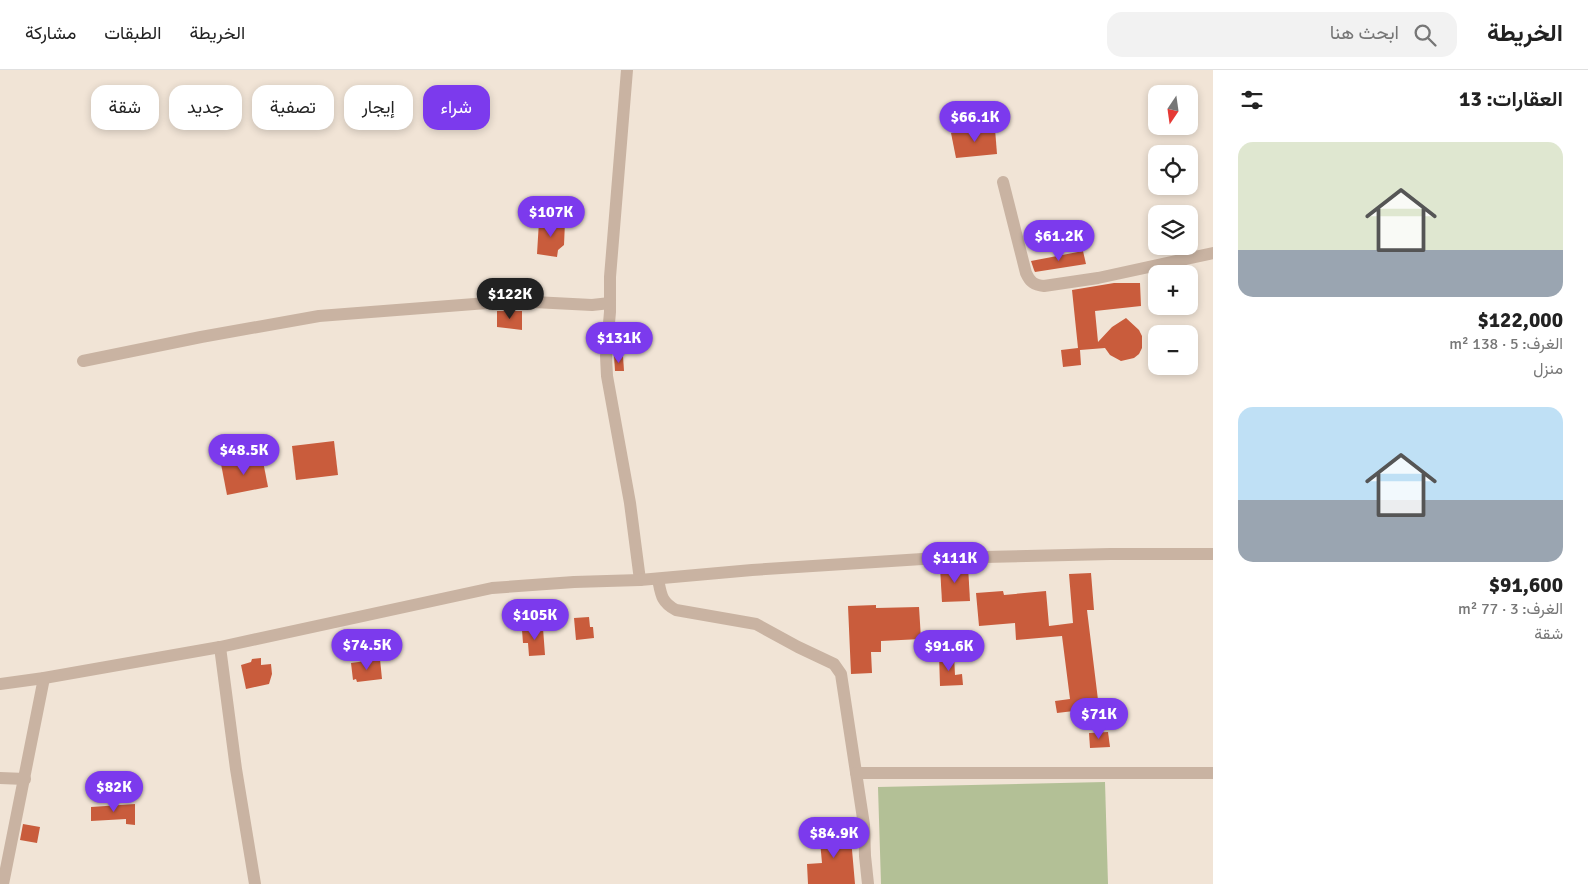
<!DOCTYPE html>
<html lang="ar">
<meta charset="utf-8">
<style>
:root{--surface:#fff;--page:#f2f2f2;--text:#222;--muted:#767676;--line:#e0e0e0;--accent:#7c3aed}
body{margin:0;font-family:Signika,Vazirmatn,sans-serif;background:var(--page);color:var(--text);direction:rtl;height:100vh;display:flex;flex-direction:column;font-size:19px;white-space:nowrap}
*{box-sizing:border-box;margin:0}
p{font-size:16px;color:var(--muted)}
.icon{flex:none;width:28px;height:28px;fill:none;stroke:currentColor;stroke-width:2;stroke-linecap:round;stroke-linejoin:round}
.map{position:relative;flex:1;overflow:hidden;direction:ltr}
.sheet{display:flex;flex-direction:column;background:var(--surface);width:375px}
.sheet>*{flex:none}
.top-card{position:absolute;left:15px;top:15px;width:475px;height:45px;direction:rtl;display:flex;gap:10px}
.needle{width:32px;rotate:193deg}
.controls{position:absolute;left:1148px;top:15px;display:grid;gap:10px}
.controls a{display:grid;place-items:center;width:50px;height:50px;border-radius:10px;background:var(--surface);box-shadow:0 2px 8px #0003;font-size:25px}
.price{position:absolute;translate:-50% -42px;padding:0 11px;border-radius:18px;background:var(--accent);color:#fff;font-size:16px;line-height:32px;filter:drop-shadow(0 1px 2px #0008)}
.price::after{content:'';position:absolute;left:50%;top:30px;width:15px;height:11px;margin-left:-8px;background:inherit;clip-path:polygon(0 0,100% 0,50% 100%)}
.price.on{background:#222;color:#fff}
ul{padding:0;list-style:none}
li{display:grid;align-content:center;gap:10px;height:265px;padding:0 25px}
li span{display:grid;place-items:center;height:155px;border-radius:15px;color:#555}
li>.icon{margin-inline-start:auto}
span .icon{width:90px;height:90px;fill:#fffc;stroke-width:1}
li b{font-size:21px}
h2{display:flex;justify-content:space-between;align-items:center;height:60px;padding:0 25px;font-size:21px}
.pill{padding:0 18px;border-radius:15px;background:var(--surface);box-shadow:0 2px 8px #0003;font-size:18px;line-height:45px}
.pill.on{background:var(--accent);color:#fff}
header{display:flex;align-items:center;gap:30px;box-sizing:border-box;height:70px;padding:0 25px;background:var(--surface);border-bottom:1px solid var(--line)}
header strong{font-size:24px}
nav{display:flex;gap:28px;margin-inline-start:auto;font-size:18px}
.search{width:350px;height:45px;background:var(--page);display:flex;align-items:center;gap:12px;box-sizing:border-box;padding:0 18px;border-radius:15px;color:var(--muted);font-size:19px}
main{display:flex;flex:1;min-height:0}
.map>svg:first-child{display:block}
.green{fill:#b3c096}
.building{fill:#c95c3c}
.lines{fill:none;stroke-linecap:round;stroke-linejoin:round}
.minor{stroke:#c9b3a2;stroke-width:12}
</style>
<header>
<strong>الخريطة</strong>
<div class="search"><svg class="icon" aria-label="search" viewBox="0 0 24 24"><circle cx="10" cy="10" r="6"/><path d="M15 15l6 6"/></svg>ابحث هنا</div>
<nav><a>الخريطة</a><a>الطبقات</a><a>مشاركة</a></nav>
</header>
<main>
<section class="sheet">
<h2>العقارات: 13<svg class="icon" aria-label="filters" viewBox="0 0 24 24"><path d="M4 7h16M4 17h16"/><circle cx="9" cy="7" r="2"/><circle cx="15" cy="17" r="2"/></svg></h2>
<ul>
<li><span style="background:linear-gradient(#dfe7d0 70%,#9aa5b1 0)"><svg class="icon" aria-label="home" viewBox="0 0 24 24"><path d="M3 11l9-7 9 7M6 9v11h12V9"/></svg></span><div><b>$122,000</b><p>الغرف: 5 · 138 m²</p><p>منزل</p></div></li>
<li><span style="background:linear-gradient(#bfe0f5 60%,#9aa5b1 0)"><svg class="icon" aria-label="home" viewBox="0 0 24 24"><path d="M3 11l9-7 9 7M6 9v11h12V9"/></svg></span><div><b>$91,600</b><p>الغرف: 3 · 77 m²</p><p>شقة</p></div></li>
</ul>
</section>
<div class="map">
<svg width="1213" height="814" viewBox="0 0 1213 814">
<rect width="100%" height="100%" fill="#f1e4d6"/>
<polygon class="green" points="1105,712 1108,814 881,814 878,717"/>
<g class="building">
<polygon points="995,59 997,84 956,88 951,63"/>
<polygon points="539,151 565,152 564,175 558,180 557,187 537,184"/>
<polygon points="1083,181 1086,194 1035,202 1034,200 1031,191"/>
<polygon points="1114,213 1140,213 1141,236 1095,241 1098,272 1112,257 1126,248 1139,260 1142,266 1142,278 1139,284 1134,288 1121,291 1110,285 1105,278 1080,280 1081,295 1063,297 1061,280 1078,278 1072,220"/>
<polygon points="497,241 522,241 522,260 497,257"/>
<polygon points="614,286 623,286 624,301 615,301"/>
<polygon points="334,371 338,405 296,410 292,376"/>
<polygon points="262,386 268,417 227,425 221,394"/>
<polygon points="968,496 970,531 942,532 940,497"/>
<polygon points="1091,503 1094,540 1087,540 1099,638 1057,643 1055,631 1070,629 1062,566 1016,570 1015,553 979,556 976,523 1003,521 1004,525 1046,521 1049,556 1073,553 1069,504"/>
<polygon points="876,535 876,538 919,537 921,569 881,571 881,582 871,582 872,603 851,604 848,536"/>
<polygon points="589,547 590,557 593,557 594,568 576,570 574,548"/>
<polygon points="543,558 545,585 529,586 528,573 523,573 522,560"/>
<polygon points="939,585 954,585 955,605 962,604 963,615 940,616"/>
<polygon points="261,588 261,595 271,594 272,604 269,614 246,619 241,595 251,592 252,589"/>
<polygon points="380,589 382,609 357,612 356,609 353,610 351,593"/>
<polygon points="1108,662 1110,677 1090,678 1089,663"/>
<polygon points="135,734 135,755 126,754 126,749 91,751 91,737"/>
<polygon points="23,754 40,757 37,773 20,770"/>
<polygon points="850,757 855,814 808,814 807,794 822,793 819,760"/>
</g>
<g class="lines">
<g class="minor">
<polyline points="627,0 610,207 610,242 606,286 607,306 630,433 640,510"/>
<path d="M1003,112L1026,203C1030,212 1034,215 1044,216L1098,208L1213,183"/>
<polyline points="83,291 201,267 319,246 514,231 592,235 610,233"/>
<path d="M658,509C661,524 661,532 676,540L756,554L798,577L834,594L841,604L864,755L865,786L868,814"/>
<polyline points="220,577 236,699 255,814"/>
<polyline points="0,614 44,608 220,577 492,518 574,512 640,510 752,500 938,488 1110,484 1213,484"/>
<polyline points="856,703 1213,703"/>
<polyline points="0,708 25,709"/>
<polyline points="3,814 44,608"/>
</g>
</g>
</svg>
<div class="controls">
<a><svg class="needle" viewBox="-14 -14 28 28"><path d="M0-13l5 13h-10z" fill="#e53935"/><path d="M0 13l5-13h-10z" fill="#767676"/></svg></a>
<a><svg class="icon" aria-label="locate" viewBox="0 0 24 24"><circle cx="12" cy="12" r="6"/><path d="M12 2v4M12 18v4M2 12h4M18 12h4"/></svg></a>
<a><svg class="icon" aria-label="layers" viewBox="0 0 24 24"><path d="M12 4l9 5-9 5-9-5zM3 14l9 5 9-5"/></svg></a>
<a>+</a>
<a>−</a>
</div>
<b class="price" style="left:975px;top:73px">$66.1K</b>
<b class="price" style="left:551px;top:168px">$107K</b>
<b class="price" style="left:1059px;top:192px">$61.2K</b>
<b class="price on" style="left:510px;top:250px">$122K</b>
<b class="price" style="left:619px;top:294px">$131K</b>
<b class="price" style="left:244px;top:406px">$48.5K</b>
<b class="price" style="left:955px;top:514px">$111K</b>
<b class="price" style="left:535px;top:571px">$105K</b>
<b class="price" style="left:367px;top:601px">$74.5K</b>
<b class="price" style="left:949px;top:602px">$91.6K</b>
<b class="price" style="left:1099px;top:670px">$71K</b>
<b class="price" style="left:114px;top:743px">$82K</b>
<b class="price" style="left:834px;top:789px">$84.9K</b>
<div class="top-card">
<a class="pill on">شراء</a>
<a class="pill">إيجار</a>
<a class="pill">تصفية</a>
<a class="pill">جديد</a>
<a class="pill">شقة</a>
</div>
</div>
</main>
